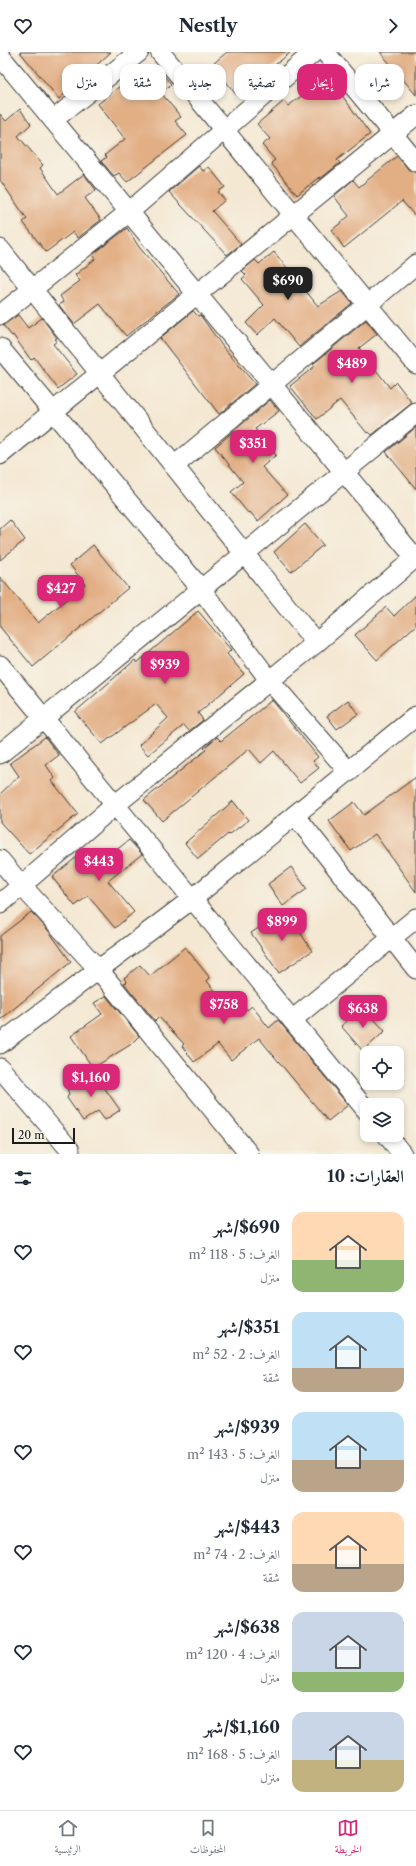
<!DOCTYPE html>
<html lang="ar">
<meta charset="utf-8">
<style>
:root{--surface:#fff;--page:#f6f6f7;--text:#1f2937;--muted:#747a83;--line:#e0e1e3;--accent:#db2777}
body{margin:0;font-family:"Libre Caslon Text",Amiri,serif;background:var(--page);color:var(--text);direction:rtl;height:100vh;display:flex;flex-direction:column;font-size:15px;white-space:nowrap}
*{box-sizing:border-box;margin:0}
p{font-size:13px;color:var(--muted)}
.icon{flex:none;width:22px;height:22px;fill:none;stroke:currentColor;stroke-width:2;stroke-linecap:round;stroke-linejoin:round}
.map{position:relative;height:1102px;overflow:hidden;direction:ltr}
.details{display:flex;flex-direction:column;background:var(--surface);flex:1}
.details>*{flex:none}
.top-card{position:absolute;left:12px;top:12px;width:392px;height:36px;direction:rtl;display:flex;gap:8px}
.controls{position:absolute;left:360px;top:994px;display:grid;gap:8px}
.controls a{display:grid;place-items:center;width:44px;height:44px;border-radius:8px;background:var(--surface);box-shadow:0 2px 6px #0003;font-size:20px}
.scale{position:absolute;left:12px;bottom:10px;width:63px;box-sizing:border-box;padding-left:4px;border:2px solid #1c1c1c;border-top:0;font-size:11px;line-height:14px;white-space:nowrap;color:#1c1c1c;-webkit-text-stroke:3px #f7f3e8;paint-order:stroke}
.price{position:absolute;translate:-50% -34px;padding:0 9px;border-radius:8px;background:var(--accent);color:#fff;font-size:13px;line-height:26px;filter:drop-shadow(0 1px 2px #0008)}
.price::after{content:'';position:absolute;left:50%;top:24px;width:12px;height:9px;margin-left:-6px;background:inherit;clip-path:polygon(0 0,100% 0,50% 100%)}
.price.active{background:#222;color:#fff}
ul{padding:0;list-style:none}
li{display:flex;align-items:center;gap:12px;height:100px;padding:0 12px}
li span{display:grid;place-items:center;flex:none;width:112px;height:80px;border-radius:12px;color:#555}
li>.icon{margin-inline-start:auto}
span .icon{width:48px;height:48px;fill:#fffc;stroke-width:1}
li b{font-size:17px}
h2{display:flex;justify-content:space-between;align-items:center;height:48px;padding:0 12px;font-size:17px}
.tag{padding:0 14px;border-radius:12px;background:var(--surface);box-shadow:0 2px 6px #0003;font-size:14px;line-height:36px}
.tag.active{background:var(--accent);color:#fff}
header{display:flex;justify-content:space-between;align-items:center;height:52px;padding:0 12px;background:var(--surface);font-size:18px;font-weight:700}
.tab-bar{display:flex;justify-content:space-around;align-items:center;height:56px;border-top:1px solid var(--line);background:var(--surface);font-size:11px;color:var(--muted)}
.tab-bar a{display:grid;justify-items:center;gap:2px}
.tab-bar .active{color:var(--accent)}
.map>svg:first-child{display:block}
.building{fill:#e2ae84}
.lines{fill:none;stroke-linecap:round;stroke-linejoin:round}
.minor-casing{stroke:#3c3b37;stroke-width:21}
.minor{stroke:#fff;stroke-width:19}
</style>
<header><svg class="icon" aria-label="forward" viewBox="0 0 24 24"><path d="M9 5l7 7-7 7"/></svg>Nestly<svg class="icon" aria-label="heart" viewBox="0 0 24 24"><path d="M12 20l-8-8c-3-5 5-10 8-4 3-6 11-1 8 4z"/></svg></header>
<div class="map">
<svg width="416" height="1102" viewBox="0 0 416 1102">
<rect width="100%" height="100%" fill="#f7f3e8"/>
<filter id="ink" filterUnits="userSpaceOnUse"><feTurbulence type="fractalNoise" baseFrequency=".025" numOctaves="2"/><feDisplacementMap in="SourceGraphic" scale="8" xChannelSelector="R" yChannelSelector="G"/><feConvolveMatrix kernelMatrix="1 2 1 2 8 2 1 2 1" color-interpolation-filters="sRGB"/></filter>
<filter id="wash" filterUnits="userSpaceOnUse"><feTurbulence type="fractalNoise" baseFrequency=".012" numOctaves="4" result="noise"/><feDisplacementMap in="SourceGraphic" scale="16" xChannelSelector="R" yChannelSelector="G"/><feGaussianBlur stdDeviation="0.9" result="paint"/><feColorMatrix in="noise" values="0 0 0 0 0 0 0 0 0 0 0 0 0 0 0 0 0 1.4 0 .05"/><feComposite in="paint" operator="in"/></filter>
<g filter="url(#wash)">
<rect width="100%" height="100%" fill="#f4e8d3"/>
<g id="blocks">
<g class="building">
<polygon points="20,0 111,0 59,47"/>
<polygon points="227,0 291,0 237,44 213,12"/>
<polygon points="380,0 416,0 416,43"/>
<polygon points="155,13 171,32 161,41 181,65 175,69 187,83 127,130 119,121 114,124 101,109 107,105 105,103 125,87 98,52 130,26 134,30"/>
<polygon points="328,24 370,82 337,108 340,111 320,127 319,125 297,143 271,111 275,108 262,93 270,87 257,72 284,49 288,54"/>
<polygon points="20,57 31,72 18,84 43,113 40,116 58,142 84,122 96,138 85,146 101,168 78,186 73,180 46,200 23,170 27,167 0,128 0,62 6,69"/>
<polygon points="397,104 408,117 416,121 416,165 402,149 344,196 332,178 349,164 334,144 353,128 359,135"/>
<polygon points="199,114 203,119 209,115 225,135 218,140 225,148 212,159 241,192 227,203 169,140"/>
<polygon points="127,176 139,195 179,242 126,284 100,252 74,272 59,253 64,250 60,244 80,229 75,223 95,207 92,203"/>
<polygon points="274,200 318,254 342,239 352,251 299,295 275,266 257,283 246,271 264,253 242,227 246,223 242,219 255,208 259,212"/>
<polygon points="193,259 198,264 200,263 223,295 255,332 219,362 160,286"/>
<polygon points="18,263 28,276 42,266 57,286 55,287 57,289 53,292 77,322 58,337 34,305 31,308 13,283 12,284 3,273"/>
<polygon points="366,268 377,282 359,296 390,336 396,330 412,351 372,383 369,380 367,381 340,348 317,367 290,334 315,314 313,312"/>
<polygon points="270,348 279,359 255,377 276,403 262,415 287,443 258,469 250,460 248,461 231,440 243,430 215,395"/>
<polygon points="416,375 416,437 386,400"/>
<polygon points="10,468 25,488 0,508 0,477"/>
<polygon points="305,472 323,493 291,520 274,500"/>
<polygon points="93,493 128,536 33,615 0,575 0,525 38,571 85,532 70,513"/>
<polygon points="416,543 416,573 377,608 355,583 386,555 394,564"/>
<polygon points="198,559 231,598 227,602 244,622 198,661 203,668 189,679 184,673 148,703 139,693 168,666 156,652 102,692 75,660 135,608 137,611"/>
<polygon points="272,648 318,705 313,709 319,716 300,731 274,699 261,711 249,697 162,769 144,748 206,698 204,696 217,685 221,689"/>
<polygon points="348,648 358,662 337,677 327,664"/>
<polygon points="45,685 59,703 46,713 55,726 52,729 78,762 29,802 0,770 0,742 19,724 10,711"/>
<polygon points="416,725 416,840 375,782 351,799 329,769 354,750 364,763"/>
<polygon points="233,749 248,768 229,783 228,782 198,807 185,791"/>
<polygon points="129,788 142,802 108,829 134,860 115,876 88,844 75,854 52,825 83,800 95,815"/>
<polygon points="291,815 307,837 283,854 268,832"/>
<polygon points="286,858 312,899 279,921 251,881"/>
<polygon points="31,860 48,878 71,910 0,968 0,884"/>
<polygon points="185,895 210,926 207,929 231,959 242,951 247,958 252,954 269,976 278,968 348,1053 328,1069 259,986 231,1008 218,992 194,1010 182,994 184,992 159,965 155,969 124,931 127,930 124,926 140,913 150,924"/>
<polygon points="106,944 139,984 130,993 93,1016 71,984 102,962 94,951"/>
<polygon points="363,955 385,979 363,999 341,974"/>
<polygon points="92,1018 120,1058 105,1068 98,1059 83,1069 67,1046 69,1042 67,1036"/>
</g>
</g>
</g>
<g filter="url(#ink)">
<use href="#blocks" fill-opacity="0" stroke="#3c3b37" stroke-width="1"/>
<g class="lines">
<defs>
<g id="minor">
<polyline points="160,0 416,312"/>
<polyline points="325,0 416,110"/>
<polyline points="1,5 416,507"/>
<polyline points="53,68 139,0"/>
<polyline points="0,197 316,591"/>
<polyline points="0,263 129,160 314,0"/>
<polyline points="0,296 201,537 270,629 349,720"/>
<polyline points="0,403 416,63"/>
<polyline points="174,414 416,212"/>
<polyline points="0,613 367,1059"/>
<polyline points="0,702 416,361"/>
<polyline points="295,763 416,917"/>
<polyline points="0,808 22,834 99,918 249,1102"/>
<polyline points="0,852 115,753 316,591 416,505"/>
<polyline points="292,968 416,866"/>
<polyline points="0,992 192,847 416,664"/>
<polyline points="0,1016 70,1098"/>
<polyline points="387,1083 402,1102"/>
</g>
</defs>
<use href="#minor" class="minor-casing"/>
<use href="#minor" class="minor"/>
</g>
</g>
</svg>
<div class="controls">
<a><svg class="icon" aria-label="locate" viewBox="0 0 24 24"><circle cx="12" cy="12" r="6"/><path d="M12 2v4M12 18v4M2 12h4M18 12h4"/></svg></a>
<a><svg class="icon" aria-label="layers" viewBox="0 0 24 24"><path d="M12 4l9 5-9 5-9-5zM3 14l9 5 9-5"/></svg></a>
</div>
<div class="scale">20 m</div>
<b class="price active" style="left:288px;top:249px">$690</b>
<b class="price" style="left:352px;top:332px">$489</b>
<b class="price" style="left:253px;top:412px">$351</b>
<b class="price" style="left:61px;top:557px">$427</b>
<b class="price" style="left:165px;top:633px">$939</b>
<b class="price" style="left:99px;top:830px">$443</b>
<b class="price" style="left:282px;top:890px">$899</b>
<b class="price" style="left:224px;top:973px">$758</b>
<b class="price" style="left:363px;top:977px">$638</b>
<b class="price" style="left:91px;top:1046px">$1,160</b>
<div class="top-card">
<a class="tag">شراء</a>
<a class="tag active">إيجار</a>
<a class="tag">تصفية</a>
<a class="tag">جديد</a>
<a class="tag">شقة</a>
<a class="tag">منزل</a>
</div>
</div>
<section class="details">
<h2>العقارات: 10<svg class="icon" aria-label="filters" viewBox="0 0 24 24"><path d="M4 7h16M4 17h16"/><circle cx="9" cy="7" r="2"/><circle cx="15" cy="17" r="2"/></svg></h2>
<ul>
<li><span style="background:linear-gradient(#ffd9b3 60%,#8fb573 0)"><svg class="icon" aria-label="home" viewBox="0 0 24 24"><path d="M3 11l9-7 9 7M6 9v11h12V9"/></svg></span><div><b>$690/شهر</b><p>الغرف: 5 · 118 m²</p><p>منزل</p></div><svg class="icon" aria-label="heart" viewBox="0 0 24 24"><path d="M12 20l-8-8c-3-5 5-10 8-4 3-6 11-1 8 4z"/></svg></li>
<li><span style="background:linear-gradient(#bfe0f5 70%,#b9a48a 0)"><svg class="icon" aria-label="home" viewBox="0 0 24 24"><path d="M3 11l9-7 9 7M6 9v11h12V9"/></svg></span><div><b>$351/شهر</b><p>الغرف: 2 · 52 m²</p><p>شقة</p></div><svg class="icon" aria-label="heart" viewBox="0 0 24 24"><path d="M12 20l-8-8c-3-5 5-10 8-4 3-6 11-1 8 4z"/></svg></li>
<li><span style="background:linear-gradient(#bfe0f5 60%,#b9a48a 0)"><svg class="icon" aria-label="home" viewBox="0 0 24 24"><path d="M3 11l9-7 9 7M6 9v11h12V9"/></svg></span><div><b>$939/شهر</b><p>الغرف: 5 · 143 m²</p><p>منزل</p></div><svg class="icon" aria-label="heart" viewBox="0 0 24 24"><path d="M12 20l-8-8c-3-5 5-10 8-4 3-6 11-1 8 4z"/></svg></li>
<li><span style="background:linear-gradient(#ffd9b3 65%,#b9a48a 0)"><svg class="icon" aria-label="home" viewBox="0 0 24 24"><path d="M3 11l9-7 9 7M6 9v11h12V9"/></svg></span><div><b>$443/شهر</b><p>الغرف: 2 · 74 m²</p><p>شقة</p></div><svg class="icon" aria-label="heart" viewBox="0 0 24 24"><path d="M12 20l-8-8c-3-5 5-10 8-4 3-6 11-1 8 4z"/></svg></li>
<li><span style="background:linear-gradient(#c9d6e8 75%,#8fb573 0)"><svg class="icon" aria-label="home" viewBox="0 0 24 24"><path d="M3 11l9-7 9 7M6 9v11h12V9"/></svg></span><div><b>$638/شهر</b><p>الغرف: 4 · 120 m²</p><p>منزل</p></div><svg class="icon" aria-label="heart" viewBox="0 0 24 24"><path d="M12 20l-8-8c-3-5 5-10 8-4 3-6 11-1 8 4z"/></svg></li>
<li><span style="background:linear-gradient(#c9d6e8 60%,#c2b280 0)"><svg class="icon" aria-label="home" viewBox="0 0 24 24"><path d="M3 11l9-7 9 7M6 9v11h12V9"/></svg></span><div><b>$1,160/شهر</b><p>الغرف: 5 · 168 m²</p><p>منزل</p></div><svg class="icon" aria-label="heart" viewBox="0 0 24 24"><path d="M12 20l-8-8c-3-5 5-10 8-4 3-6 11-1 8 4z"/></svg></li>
</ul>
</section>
<nav class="tab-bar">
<a class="active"><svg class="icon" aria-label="map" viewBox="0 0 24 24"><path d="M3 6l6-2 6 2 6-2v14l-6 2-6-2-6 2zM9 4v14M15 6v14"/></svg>الخريطة</a>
<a><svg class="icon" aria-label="saved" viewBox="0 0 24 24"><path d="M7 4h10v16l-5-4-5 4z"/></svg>المحفوظات</a>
<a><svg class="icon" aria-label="home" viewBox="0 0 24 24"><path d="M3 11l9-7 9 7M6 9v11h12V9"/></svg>الرئيسية</a>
</nav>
